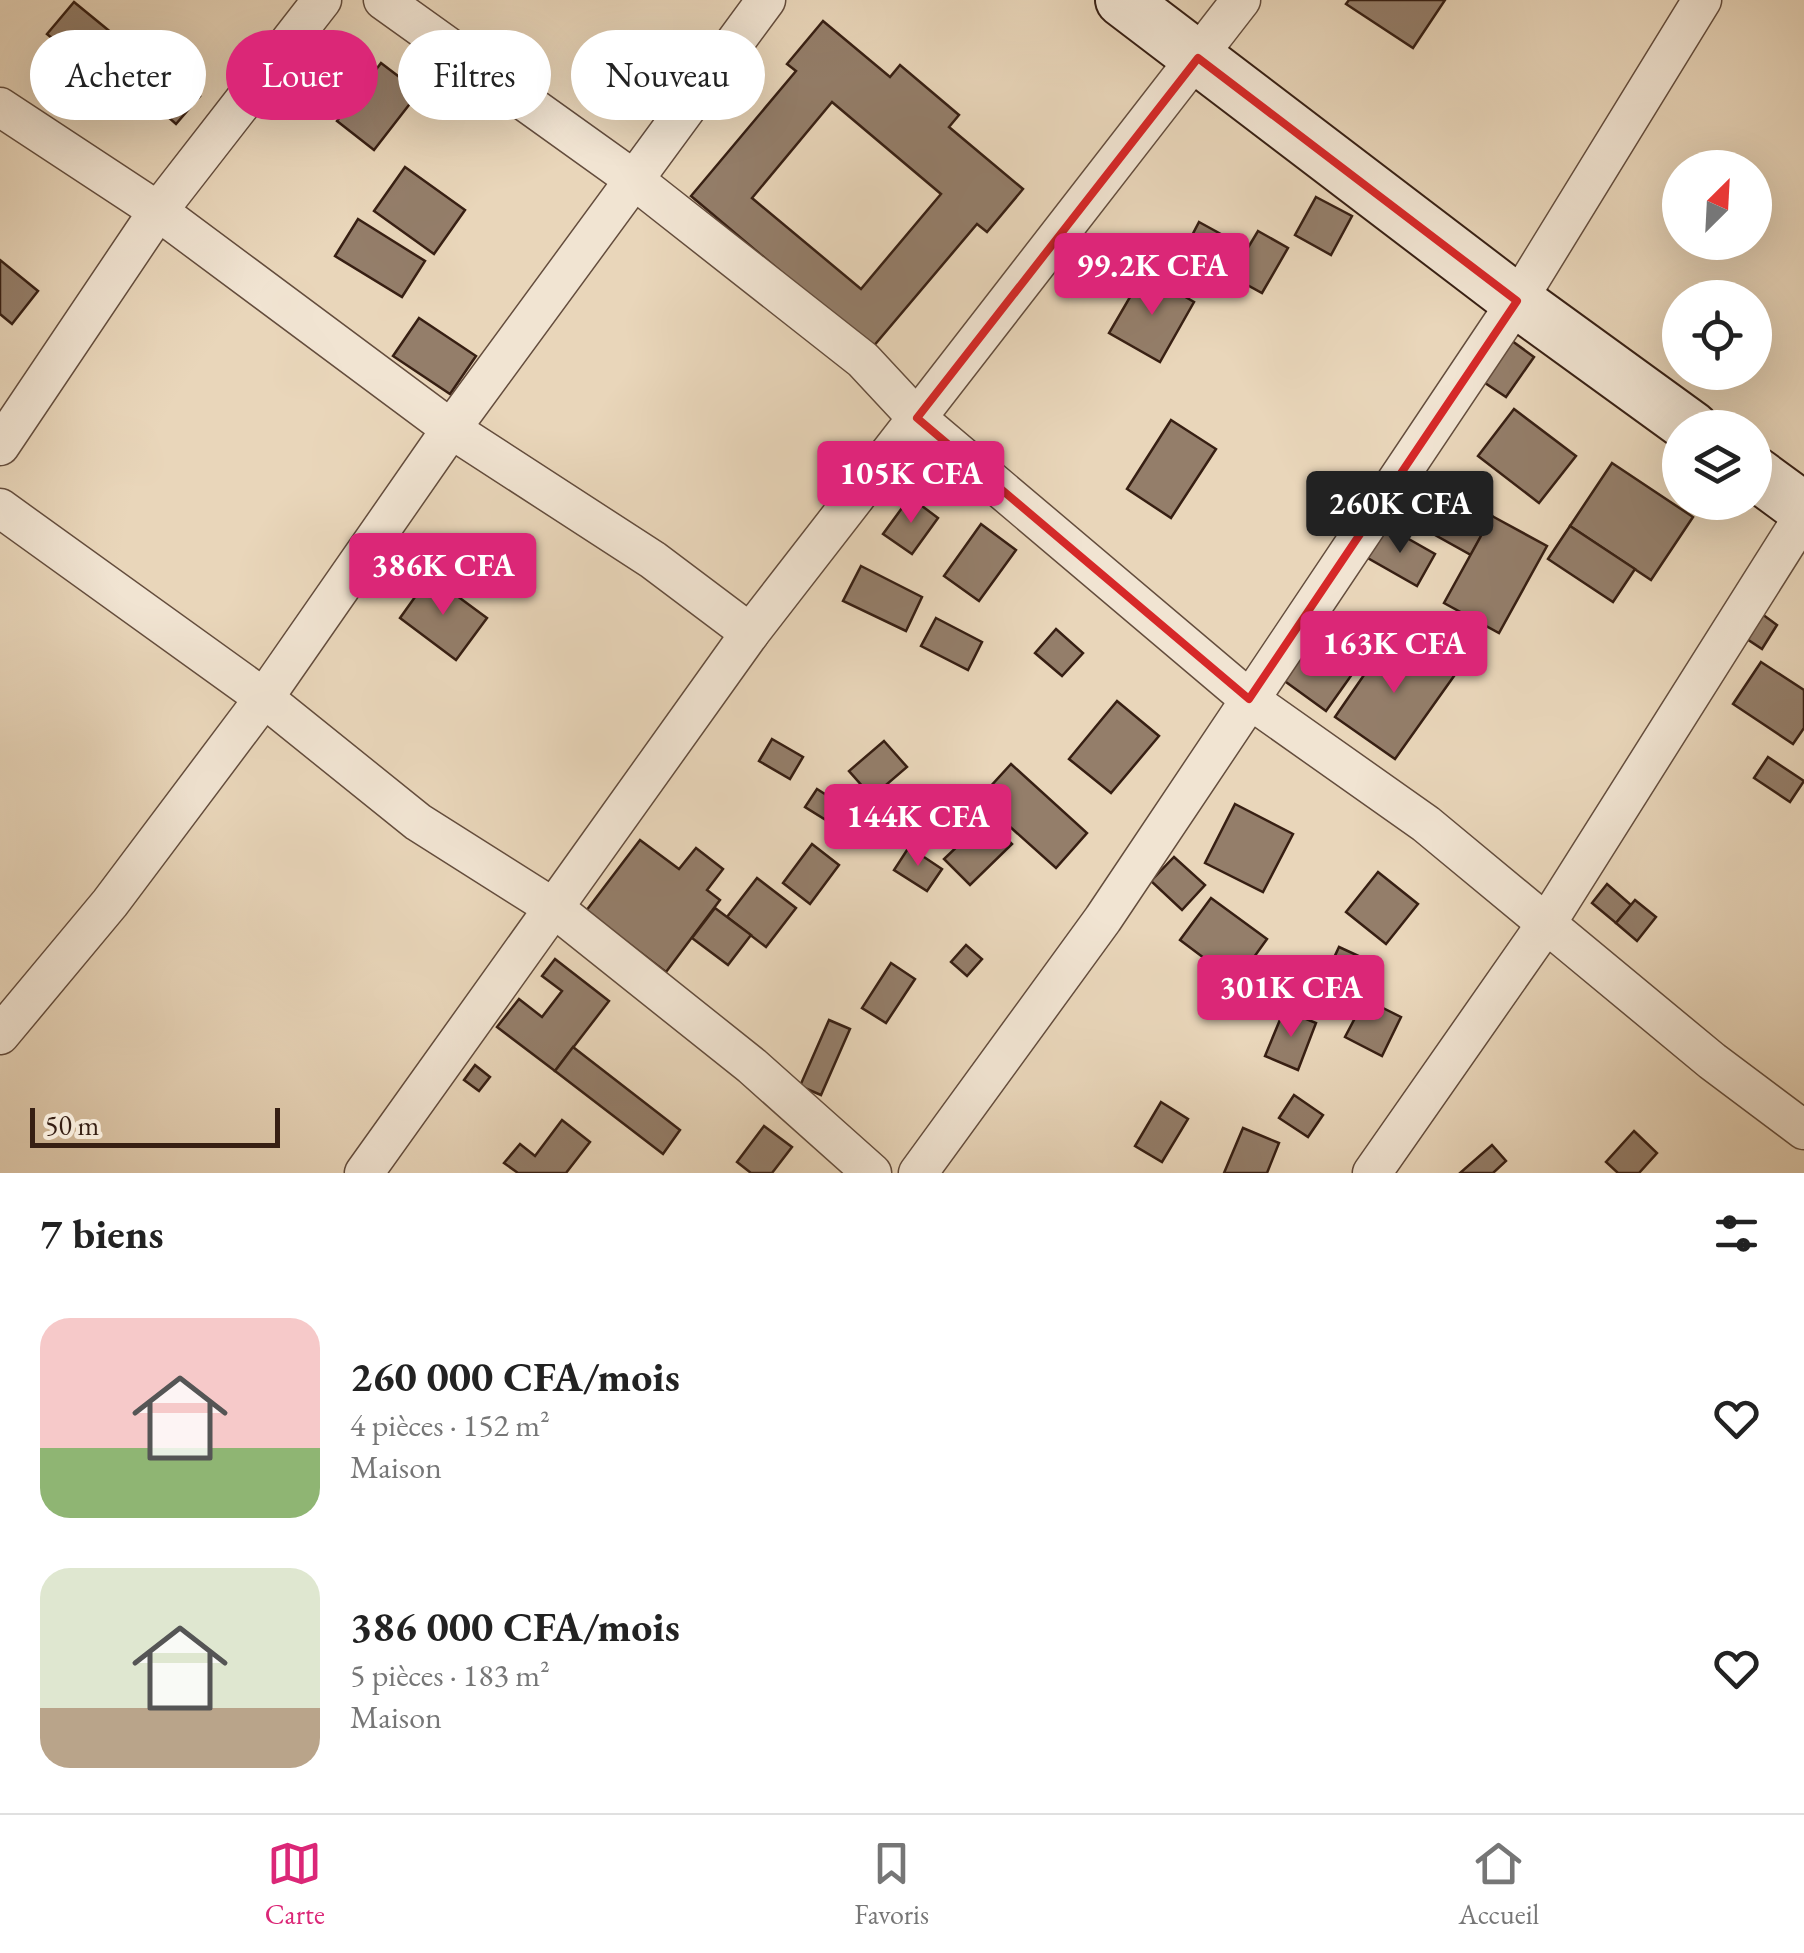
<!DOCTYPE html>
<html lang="fr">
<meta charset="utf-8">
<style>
:root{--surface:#fff;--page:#f6f6f6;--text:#222;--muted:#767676;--line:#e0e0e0;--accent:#db2777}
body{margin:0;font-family:"EB Garamond",serif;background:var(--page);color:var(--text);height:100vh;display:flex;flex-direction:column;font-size:38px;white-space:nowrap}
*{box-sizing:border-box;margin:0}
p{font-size:32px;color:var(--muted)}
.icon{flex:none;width:55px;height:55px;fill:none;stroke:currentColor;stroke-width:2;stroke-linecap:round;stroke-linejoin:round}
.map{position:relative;height:1173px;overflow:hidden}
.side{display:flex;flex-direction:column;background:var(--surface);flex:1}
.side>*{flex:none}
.top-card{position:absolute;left:30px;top:30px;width:1000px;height:90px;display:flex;gap:20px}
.needle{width:65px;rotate:24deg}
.fabs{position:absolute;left:1662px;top:150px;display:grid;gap:20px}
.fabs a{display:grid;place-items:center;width:110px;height:110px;border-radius:50%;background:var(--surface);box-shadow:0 10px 40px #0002;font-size:50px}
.scale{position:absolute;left:30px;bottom:25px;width:250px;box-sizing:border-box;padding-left:10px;border:5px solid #371f13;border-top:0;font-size:28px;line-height:35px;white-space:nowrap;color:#371f13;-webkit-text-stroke:8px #f1e4d2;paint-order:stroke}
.price{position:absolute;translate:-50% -85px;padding:0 22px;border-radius:10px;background:var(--accent);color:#fff;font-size:32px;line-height:65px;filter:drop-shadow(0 2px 5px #0008)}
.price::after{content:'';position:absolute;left:50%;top:60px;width:30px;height:22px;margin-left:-15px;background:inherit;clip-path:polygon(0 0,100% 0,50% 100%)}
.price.selected{background:#222;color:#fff}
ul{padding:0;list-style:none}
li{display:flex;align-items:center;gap:30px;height:250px;padding:0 40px}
li span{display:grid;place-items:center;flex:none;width:280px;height:200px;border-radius:30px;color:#555}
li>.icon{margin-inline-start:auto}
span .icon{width:120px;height:120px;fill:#fffc;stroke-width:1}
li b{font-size:42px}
h2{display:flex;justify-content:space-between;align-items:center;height:120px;padding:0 40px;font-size:42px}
.tag{padding:0 35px;border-radius:45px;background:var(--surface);box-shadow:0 10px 40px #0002;font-size:35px;line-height:90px}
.tag.selected{background:var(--accent);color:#fff}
.dock{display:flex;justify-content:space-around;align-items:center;height:140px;border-top:2px solid var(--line);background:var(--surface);font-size:28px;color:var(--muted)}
.dock a{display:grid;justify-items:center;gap:5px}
.dock .selected{color:var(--accent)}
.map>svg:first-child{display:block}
.building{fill:#947e6a;stroke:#371f13;stroke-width:2.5;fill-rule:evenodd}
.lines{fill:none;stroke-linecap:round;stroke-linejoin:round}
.street-casing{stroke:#644d3d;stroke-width:41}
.secondary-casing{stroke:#371f13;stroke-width:56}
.street{stroke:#f1e4d2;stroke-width:38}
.secondary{stroke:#f1e4d2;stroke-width:52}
.marked{fill:none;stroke:#d62828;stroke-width:8;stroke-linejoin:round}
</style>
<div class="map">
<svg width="1804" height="1173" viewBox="0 0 1804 1173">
<rect width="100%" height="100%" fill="#e9d6ba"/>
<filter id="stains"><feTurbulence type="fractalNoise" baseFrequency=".002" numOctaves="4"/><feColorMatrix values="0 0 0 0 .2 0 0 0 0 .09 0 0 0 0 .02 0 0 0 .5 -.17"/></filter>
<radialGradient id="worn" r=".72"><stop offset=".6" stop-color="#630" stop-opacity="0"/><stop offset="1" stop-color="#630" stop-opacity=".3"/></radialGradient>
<g class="building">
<polygon points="1349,0 1445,0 1413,48 1346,4"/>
<polygon points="74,2 135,52 109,85 47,34"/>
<path d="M823,21L890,77L900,65L959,115L949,127L1023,189L987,232L977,224L872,348L691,196L796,71L787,64ZM832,102L941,194L861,289L752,198Z"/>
<polygon points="381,63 419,92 374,150 337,121"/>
<polygon points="167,67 200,96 176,124 143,95"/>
<polygon points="405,167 465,210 434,254 374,211"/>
<polygon points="1316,197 1352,216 1331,255 1295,235"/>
<polygon points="358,219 425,261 402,297 335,256"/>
<polygon points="1199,222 1239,244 1225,270 1185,249"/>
<polygon points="1258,231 1288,248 1262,293 1231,276"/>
<polygon points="0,260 38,291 12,324 0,314"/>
<polygon points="1144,273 1194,302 1160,362 1109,333"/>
<polygon points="419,318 476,356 450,394 393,356"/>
<polygon points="1508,338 1534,357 1506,397 1479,379"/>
<polygon points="1514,409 1576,456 1539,503 1478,456"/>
<polygon points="1171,420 1216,449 1171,518 1127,489"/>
<polygon points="1612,463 1693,517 1651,580 1570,526"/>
<polygon points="1413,472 1492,516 1471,555 1392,511"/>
<polygon points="910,497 938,518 912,554 883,534"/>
<polygon points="1492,516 1547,546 1499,633 1444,603"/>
<polygon points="981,524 1016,550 979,601 944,576"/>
<polygon points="1384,525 1435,554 1417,586 1366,557"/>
<polygon points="1570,526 1635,569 1613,602 1548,559"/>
<polygon points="861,566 922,597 906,631 843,601"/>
<polygon points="430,576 487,618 456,660 400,618"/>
<polygon points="1762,614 1777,625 1762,649 1747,639"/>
<polygon points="936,618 982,642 968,670 921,646"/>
<polygon points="1317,623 1365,656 1326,711 1279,677"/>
<polygon points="1056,629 1083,653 1062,676 1035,653"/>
<polygon points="1393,633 1454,676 1395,759 1335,717"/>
<polygon points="1761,662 1804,690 1804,728 1793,744 1733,704"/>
<polygon points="1117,701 1159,736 1111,793 1069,759"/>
<polygon points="772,739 803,757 790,779 759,761"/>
<polygon points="884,741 907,767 872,797 849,771"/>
<polygon points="1768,757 1804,781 1790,802 1754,778"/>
<polygon points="1011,764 1087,833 1056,868 979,799"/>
<polygon points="817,789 853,812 842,830 805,807"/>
<polygon points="1235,804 1293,834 1263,892 1205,863"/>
<polygon points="986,819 1012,844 970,885 944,859"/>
<polygon points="640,840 679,869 696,848 723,869 707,890 720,900 666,972 586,911"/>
<polygon points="812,844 839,865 810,904 783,883"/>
<polygon points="909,847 942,869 927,891 894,870"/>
<polygon points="1174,857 1205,885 1182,910 1151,881"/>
<polygon points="1378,872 1418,904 1386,944 1346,912"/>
<polygon points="757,878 796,908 766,947 727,917"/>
<polygon points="1607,884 1631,905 1616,923 1592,903"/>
<polygon points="1211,898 1267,939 1236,982 1180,940"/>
<polygon points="1635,900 1656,917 1637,941 1616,923"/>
<polygon points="715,908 751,935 728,965 692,938"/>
<polygon points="966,945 982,959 967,976 951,962"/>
<polygon points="1339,947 1372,962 1346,1018 1313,1003"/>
<polygon points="555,959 609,1001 555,1071 497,1027 519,999 542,1017 562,991 542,976"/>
<polygon points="891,963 915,979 886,1023 862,1008"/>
<polygon points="1365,999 1401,1017 1382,1056 1345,1037"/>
<polygon points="1284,1010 1316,1023 1298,1070 1265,1056"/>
<polygon points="829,1020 850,1029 821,1095 800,1086"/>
<polygon points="573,1047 680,1130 663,1154 555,1071"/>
<polygon points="475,1065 490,1077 479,1091 464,1080"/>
<polygon points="1294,1095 1323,1115 1308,1137 1279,1118"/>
<polygon points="1161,1102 1188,1119 1162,1162 1135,1146"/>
<polygon points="562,1120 590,1142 566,1173 518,1173 504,1163 520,1144 535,1156"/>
<polygon points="764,1126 792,1147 772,1173 751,1173 737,1162"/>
<polygon points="1243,1128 1279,1143 1267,1173 1224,1173"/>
<polygon points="1634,1131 1657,1153 1639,1173 1618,1173 1606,1162"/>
<polygon points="1492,1145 1506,1161 1493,1173 1460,1173"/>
</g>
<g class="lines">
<defs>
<g id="street">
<polyline points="383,0 633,179 863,360 917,418 1249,699 1426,824 1712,1061 1804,1130"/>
<polyline points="0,107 158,211 451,429 653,560 750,633"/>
<polyline points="0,446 158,211 322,0"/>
<polyline points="0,508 264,698 418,822 554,908 752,1066 872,1173"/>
<polyline points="0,1035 110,903 264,698 451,429 766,0"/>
<polyline points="364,1173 750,633 1241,0"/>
<polyline points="918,1173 1103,919 1517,301 1702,0"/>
<polyline points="1372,1173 1548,921 1804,515"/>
</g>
<g id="secondary">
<polyline points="1122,0 1517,301 1692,428"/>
<polyline points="1755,473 1804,509"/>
</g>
</defs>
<use href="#street" class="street-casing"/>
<use href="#secondary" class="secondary-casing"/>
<use href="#street" class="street"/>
<use href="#secondary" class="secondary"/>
</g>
<path class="marked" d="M1198,58L1517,301L1249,699L917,418Z"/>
<rect width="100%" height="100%" filter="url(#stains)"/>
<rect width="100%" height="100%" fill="url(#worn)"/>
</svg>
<div class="fabs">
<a><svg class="needle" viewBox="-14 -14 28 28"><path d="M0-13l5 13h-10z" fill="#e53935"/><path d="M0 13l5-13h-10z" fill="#767676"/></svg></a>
<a><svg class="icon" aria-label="locate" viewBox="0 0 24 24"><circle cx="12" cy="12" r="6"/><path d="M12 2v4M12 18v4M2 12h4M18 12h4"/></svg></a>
<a><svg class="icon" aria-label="layers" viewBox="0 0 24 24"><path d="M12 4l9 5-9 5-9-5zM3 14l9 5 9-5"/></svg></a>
</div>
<div class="scale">50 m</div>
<b class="price" style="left:1152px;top:318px">99.2K CFA</b>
<b class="price" style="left:911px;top:526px">105K CFA</b>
<b class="price selected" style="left:1400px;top:556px">260K CFA</b>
<b class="price" style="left:443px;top:618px">386K CFA</b>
<b class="price" style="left:1394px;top:696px">163K CFA</b>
<b class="price" style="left:918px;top:869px">144K CFA</b>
<b class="price" style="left:1291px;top:1040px">301K CFA</b>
<div class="top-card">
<a class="tag">Acheter</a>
<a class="tag selected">Louer</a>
<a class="tag">Filtres</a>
<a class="tag">Nouveau</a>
</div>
</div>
<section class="side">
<h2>7 biens<svg class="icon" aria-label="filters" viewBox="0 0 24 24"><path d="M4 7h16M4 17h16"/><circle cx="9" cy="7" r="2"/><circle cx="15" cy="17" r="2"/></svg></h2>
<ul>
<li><span style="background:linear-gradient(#f6c9c9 65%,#8fb573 0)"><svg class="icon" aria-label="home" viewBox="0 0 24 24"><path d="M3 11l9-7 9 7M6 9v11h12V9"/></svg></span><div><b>260 000 CFA/mois</b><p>4 pièces · 152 m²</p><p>Maison</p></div><svg class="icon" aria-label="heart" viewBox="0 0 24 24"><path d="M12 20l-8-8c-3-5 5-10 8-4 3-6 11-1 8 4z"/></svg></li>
<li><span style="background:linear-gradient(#dfe7d0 70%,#b9a48a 0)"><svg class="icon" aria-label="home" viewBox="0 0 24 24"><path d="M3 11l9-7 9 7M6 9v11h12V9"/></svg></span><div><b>386 000 CFA/mois</b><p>5 pièces · 183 m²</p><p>Maison</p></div><svg class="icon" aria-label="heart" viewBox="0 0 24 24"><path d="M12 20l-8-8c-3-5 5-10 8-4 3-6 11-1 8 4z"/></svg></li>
</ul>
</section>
<nav class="dock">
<a class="selected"><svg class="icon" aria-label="map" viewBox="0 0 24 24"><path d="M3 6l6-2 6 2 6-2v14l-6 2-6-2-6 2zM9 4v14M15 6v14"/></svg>Carte</a>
<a><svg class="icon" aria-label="saved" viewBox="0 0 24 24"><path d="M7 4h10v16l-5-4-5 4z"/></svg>Favoris</a>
<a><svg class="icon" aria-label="home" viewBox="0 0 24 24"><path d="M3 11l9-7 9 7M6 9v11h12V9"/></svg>Accueil</a>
</nav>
